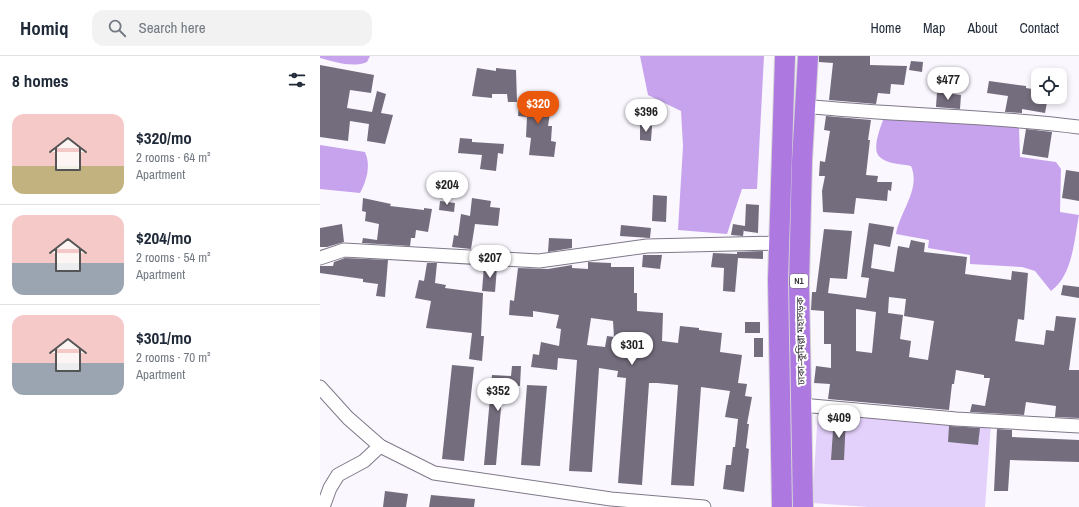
<!DOCTYPE html>
<meta charset="utf-8">
<style>
:root{--surface:#fff;--page:#f2f2f3;--text:#1f2937;--muted:#747a83;--line:#e0e1e3;--accent:#ea580c}
body{margin:0;font-family:"Archivo Narrow","Noto Sans Bengali",sans-serif;background:var(--page);color:var(--text);height:100vh;display:flex;flex-direction:column;font-size:15px;white-space:nowrap}
*{box-sizing:border-box;margin:0}
p{font-size:13px;color:var(--muted)}
.icon{flex:none;width:22px;height:22px;fill:none;stroke:currentColor;stroke-width:2;stroke-linecap:round;stroke-linejoin:round}
.map{position:relative;flex:1;overflow:hidden}
.side{display:flex;flex-direction:column;background:var(--surface);width:320px}
.side>*{flex:none}
.tools{position:absolute;left:711px;top:12px;display:grid;gap:8px}
.tools a{display:grid;place-items:center;width:36px;height:36px;border-radius:8px;background:var(--surface);box-shadow:0 2px 6px #0003;font-size:20px}
.price{position:absolute;translate:-50% -34px;padding:0 9px;border-radius:14px;background:#fff;color:#222;font-size:13px;line-height:26px;filter:drop-shadow(0 1px 2px #0008)}
.price::after{content:'';position:absolute;left:50%;top:24px;width:12px;height:9px;margin-left:-6px;background:inherit;clip-path:polygon(0 0,100% 0,50% 100%)}
.price.active{background:var(--accent);color:#fff}
ul{padding:0;list-style:none}
li{display:flex;align-items:center;gap:12px;height:100px;padding:0 12px}
li+li{border-top:1px solid var(--line)}
li span{display:grid;place-items:center;flex:none;width:112px;height:80px;border-radius:12px;color:#555}
li>.icon{margin-inline-start:auto}
span .icon{width:48px;height:48px;fill:#fffc;stroke-width:1}
li b{font-size:17px}
h2{display:flex;justify-content:space-between;align-items:center;height:48px;padding:0 12px;font-size:17px}
header{display:flex;align-items:center;gap:24px;box-sizing:border-box;height:56px;padding:0 20px;background:var(--surface);border-bottom:1px solid var(--line)}
header strong{font-size:19px}
nav{display:flex;gap:22px;margin-inline-start:auto;font-size:14px}
.search{width:280px;height:36px;background:var(--page);display:flex;align-items:center;gap:10px;box-sizing:border-box;padding:0 14px;border-radius:12px;color:var(--muted);font-size:15px}
main{display:flex;flex:1;min-height:0}
.map>svg:first-child{display:block}
.green{fill:#e4d1fb}
.water{fill:#c7a3ee}
.building{fill:#746d7d;fill-rule:evenodd}
.lines{fill:none;stroke-linecap:round;stroke-linejoin:round}
.minor-casing{stroke:#7f7888;stroke-width:15}
.highway-casing{stroke:#d7d6d7;stroke-width:22}
.minor{stroke:#fff;stroke-width:13}
.highway{stroke:#ad79e1;stroke-width:20}
.labels{text-anchor:middle;stroke-width:4;stroke-linejoin:round;paint-order:stroke}
.shield{fill:#fff;stroke:#727074;stroke-width:1}
.shield-label{font-size:9px;font-weight:bold;fill:#353239}
.street-label{font-size:10px;fill:#353239;stroke:#fff}
</style>
<header>
<strong>Homiq</strong>
<div class="search"><svg class="icon" aria-label="search" viewBox="0 0 24 24"><circle cx="10" cy="10" r="6"/><path d="M15 15l6 6"/></svg>Search here</div>
<nav><a>Home</a><a>Map</a><a>About</a><a>Contact</a></nav>
</header>
<main>
<section class="side">
<h2>8 homes<svg class="icon" aria-label="filters" viewBox="0 0 24 24"><path d="M4 7h16M4 17h16"/><circle cx="9" cy="7" r="2"/><circle cx="15" cy="17" r="2"/></svg></h2>
<ul>
<li><span style="background:linear-gradient(#f6c9c9 65%,#c2b280 0)"><svg class="icon" aria-label="home" viewBox="0 0 24 24"><path d="M3 11l9-7 9 7M6 9v11h12V9"/></svg></span><div><b>$320/mo</b><p>2 rooms · 64 m²</p><p>Apartment</p></div></li>
<li><span style="background:linear-gradient(#f6c9c9 60%,#9aa5b1 0)"><svg class="icon" aria-label="home" viewBox="0 0 24 24"><path d="M3 11l9-7 9 7M6 9v11h12V9"/></svg></span><div><b>$204/mo</b><p>2 rooms · 54 m²</p><p>Apartment</p></div></li>
<li><span style="background:linear-gradient(#f6c9c9 60%,#9aa5b1 0)"><svg class="icon" aria-label="home" viewBox="0 0 24 24"><path d="M3 11l9-7 9 7M6 9v11h12V9"/></svg></span><div><b>$301/mo</b><p>2 rooms · 70 m²</p><p>Apartment</p></div></li>
</ul>
</section>
<div class="map">
<svg width="759" height="451" viewBox="0 0 759 451">
<rect width="100%" height="100%" fill="#faf7ff"/>
<polygon class="green" points="498,356 671,367 665,451 549,451 492,447"/>
<g class="water">
<path d="M0,0H50L47,6C33,12 15,6 0,2Z"/>
<polygon points="320,0 444,0 437,133 422,133 407,178 358,174 363,90 361,55 328,39"/>
<path d="M564,61L699,71L700,101L736,106L741,113L740,156L759,159C754,184 753,219 731,235L715,215L702,211L650,208V199L608,192L609,184L576,178C580,155 601,133 591,110C582,108 568,108 561,102C550,95 561,71 564,61Z"/>
<path d="M0,89L45,96C51,109 47,124 40,137L0,133Z"/>
</g>
<g class="building">
<polygon points="499,0 550,0 550,9 587,10 584,29 571,28 570,38 558,37 556,48 509,44 513,7 499,6"/>
<polygon points="591,5 603,6 602,16 589,14"/>
<polygon points="0,9 54,19 51,37 30,34 27,52 52,56 57,35 66,38 61,57 73,59 65,88 47,85 49,68 30,65 28,85 0,81"/>
<polygon points="157,12 176,15 176,12 196,14 197,46 188,46 187,38 172,38 172,42 152,40"/>
<polygon points="669,25 706,30 706,32 718,34 718,41 728,41 725,57 702,53 702,57 685,56 688,40 667,37"/>
<polygon points="617,36 641,39 640,53 616,51"/>
<polygon points="200,40 232,44 228,70 232,70 231,85 236,86 234,101 209,99 211,82 206,81 207,61 198,60"/>
<polygon points="506,60 551,64 548,84 550,84 546,119 558,120 557,126 572,126 571,135 568,134 567,145 536,142 534,158 503,156 502,135 505,120 499,120 500,105 505,106 510,75 504,74"/>
<polygon points="320,69 332,70 331,85 320,84"/>
<polygon points="706,73 732,76 728,102 702,98"/>
<polygon points="140,82 152,83 152,86 184,88 183,98 178,97 176,115 160,113 162,99 138,97"/>
<polygon points="746,114 759,116 759,145 742,142"/>
<polygon points="333,139 347,140 346,166 332,165"/>
<polygon points="43,142 71,148 70,150 104,154 104,152 112,153 108,176 96,174 95,182 91,182 90,190 42,187 43,182 57,184 59,168 45,165 46,156 42,155"/>
<polygon points="152,142 171,145 170,151 180,152 178,170 155,168 151,193 132,191 134,179 138,180 141,158 150,160"/>
<polygon points="120,145 135,147 134,156 119,154"/>
<polygon points="426,148 439,149 438,177 424,175 424,173 423,180 411,179 413,168 425,170"/>
<path d="M549,167L574,171L570,191L554,188L551,212L574,216L578,190L589,192L591,184L605,187L604,196L647,201L645,218L691,224L692,215L708,217L704,264L698,263L695,285L724,289L726,274L734,275L736,260L756,262L749,314H759V362L735,361L736,350L706,346L704,359L650,356L652,348L665,350L670,322H664V319L636,314L634,328H632L629,354L508,343L510,328L494,327L496,310L511,312V288H504V255L491,254L492,236H496L504,173L532,175L527,223L510,222L508,237L546,242L549,222L541,221ZM569,241L586,243L584,260L614,265L608,304L589,301L591,285L580,283L583,259L568,257ZM536,253L556,256L552,297L536,295Z"/>
<polygon points="22,168 24,186 7,191 0,191 0,172"/>
<polygon points="301,169 331,172 330,182 300,180"/>
<polygon points="229,182 252,183 252,192 228,196"/>
<polygon points="443,195 443,203 418,202 415,236 403,235 404,212 391,211 393,197 417,198 417,196"/>
<polygon points="323,199 342,199 340,213 322,211"/>
<polygon points="25,202 68,204 65,241 56,240 58,228 43,226 43,223 0,217 0,210 13,210 14,206"/>
<path d="M268,206L291,207V211H314V237H317V255L343,257L342,285L358,287L360,270L379,272V274L402,277L400,296L422,299L418,327L427,328L425,340L432,341L427,368H429L426,392L429,393L424,436L403,433L406,409H411L413,391H415L418,363L405,361L410,335L381,331L374,430L351,429L358,329L337,327H329L322,429L298,427L306,322L297,321L298,315L279,312L272,416L249,415L257,304L238,302L237,314L211,311L213,298L219,299L221,286L239,290L241,273L236,272L239,259L213,255V261L189,259L190,244L194,245L198,212L228,213L252,209V212L268,213ZM271,262L293,265L294,281L287,280L285,291L267,289Z"/>
<polygon points="107,207 117,207 115,227 126,229 125,232 163,237 161,280 164,280 162,305 149,303 152,277 106,272 111,245 95,242 99,224 104,225"/>
<polygon points="164,210 177,211 175,236 162,235"/>
<polygon points="743,229 759,231 759,242 741,239"/>
<rect x="425" y="266" width="15" height="11"/>
<rect x="434" y="282" width="9" height="19"/>
<polygon points="132,309 154,311 144,405 122,403"/>
<polygon points="192,310 201,310 200,330 183,329 176,409 164,409 172,319 191,320"/>
<polygon points="207,329 227,330 220,410 201,409"/>
<polygon points="514,360 526,361 524,404 511,404"/>
<polygon points="629,370 660,372 658,389 628,386"/>
<polygon points="677,373 692,374 692,381 759,384 759,406 690,404 688,435 674,435"/>
<polygon points="65,435 88,438 86,451 63,451"/>
<polygon points="111,439 155,443 154,451 109,451"/>
</g>
<g class="lines">
<defs>
<g id="minor">
<path d="M485,50C576,60 668,59 759,71"/>
<polyline points="0,202 24,194 219,205 327,190 459,187"/>
<polyline points="0,331 28,362 60,390 114,417 291,443 384,451"/>
<polyline points="481,349 636,363 759,370"/>
<polyline points="3,451 10,432 18,419 44,405 60,390"/>
</g>
<g id="highway">
<polyline points="462,451 458,224 465,0"/>
<polyline points="483,451 479,228 482,105 488,0"/>
</g>
</defs>
<use href="#minor" class="minor-casing"/>
<use href="#highway" class="highway-casing"/>
<use href="#minor" class="minor"/>
<use href="#highway" class="highway"/>
</g>
<g class="labels">
<rect class="shield" x="470" y="218" width="18" height="14" rx="3"/>
<g class="shield-label">
<text x="479" y="228">N1</text>
</g>
<g class="street-label">
<text transform="translate(480 285) rotate(-91)" y="4">ঢাকা–কুমিল্লা মহাসড়ক</text>
</g>
</g>
</svg>
<div class="tools">
<a><svg class="icon" aria-label="locate" viewBox="0 0 24 24"><circle cx="12" cy="12" r="6"/><path d="M12 2v4M12 18v4M2 12h4M18 12h4"/></svg></a>
</div>
<b class="price" style="left:628px;top:45px">$477</b>
<b class="price active" style="left:218px;top:69px">$320</b>
<b class="price" style="left:326px;top:77px">$396</b>
<b class="price" style="left:127px;top:150px">$204</b>
<b class="price" style="left:170px;top:223px">$207</b>
<b class="price" style="left:312px;top:310px">$301</b>
<b class="price" style="left:178px;top:356px">$352</b>
<b class="price" style="left:519px;top:383px">$409</b>
</div>
</main>
